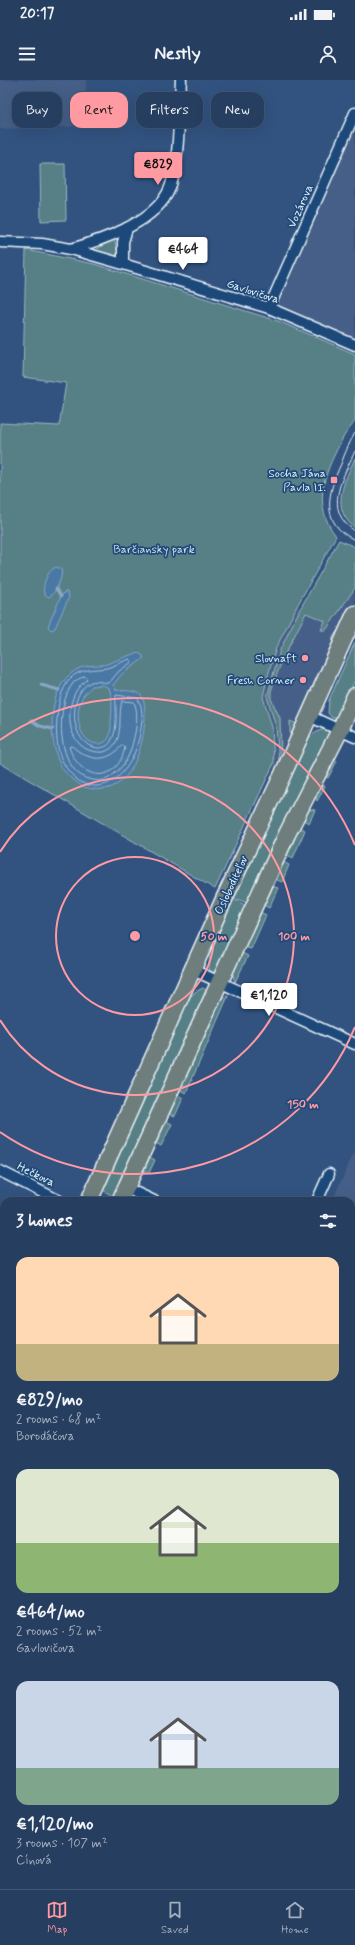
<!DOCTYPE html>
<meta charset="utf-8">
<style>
:root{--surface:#263e60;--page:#2e4566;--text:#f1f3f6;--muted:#a4aebd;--line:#425775;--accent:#ff9aa2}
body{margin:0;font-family:Mynerve,sans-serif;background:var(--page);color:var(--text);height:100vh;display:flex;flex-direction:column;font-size:15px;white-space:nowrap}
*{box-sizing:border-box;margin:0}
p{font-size:13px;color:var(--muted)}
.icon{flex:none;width:22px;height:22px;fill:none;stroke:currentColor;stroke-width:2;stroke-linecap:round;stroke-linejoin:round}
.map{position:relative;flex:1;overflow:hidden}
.drawer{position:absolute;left:0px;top:1117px;width:355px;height:692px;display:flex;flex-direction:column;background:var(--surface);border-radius:12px 12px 0 0;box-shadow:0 4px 16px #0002,0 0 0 1px var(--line)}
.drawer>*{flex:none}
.banner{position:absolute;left:12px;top:12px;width:331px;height:36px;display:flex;gap:8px}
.price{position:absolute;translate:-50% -34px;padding:0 9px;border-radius:4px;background:#fff;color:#222;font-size:13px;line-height:26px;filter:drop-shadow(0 1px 2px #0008)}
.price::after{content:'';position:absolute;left:50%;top:24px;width:12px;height:9px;margin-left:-6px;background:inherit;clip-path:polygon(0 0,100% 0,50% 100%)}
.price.active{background:var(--accent);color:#111}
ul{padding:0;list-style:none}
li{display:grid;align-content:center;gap:8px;height:212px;padding:0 16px}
li span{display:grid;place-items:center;height:124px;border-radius:12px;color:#555}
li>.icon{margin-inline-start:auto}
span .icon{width:72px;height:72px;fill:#fffc;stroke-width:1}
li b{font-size:17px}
h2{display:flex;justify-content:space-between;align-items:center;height:48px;padding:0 16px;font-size:17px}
.pill{padding:0 14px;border-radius:12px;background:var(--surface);box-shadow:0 4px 16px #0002,0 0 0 1px var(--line);font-size:14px;line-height:36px}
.pill.active{background:var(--accent);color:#111}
.status{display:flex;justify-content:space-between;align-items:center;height:28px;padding:0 20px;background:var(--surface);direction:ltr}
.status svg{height:11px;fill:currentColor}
header{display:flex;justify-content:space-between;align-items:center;height:52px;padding:0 16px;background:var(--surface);font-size:18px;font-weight:700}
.menu{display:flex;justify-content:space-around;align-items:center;height:56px;border-top:1px solid var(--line);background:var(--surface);font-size:11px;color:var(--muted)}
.menu a{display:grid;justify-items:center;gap:2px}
.menu .active{color:var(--accent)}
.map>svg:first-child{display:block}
.built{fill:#445e88}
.green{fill:#567f86;stroke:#9fb8bf}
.water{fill:#4978a5;stroke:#89a8c6;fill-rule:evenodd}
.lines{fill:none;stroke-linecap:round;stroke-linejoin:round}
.shore{stroke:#a8c1d7;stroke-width:1}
.stream{stroke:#89a8c6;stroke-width:3}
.minor-casing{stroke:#e8f1f8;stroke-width:13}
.primary-casing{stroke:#e8f1f8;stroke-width:19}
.minor{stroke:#1f4a7a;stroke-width:10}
.primary{stroke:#6d7e7c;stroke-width:16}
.tram{stroke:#e8f1f8;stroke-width:1}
.rail-casing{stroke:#e8f1f8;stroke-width:4.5}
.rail{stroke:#1f4a7a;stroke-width:3;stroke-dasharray:9;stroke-linecap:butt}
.ring{fill:none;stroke:#ff9aa2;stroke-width:2}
.poi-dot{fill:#ff9aa2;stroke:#1f4a7a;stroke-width:1.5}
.labels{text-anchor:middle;stroke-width:3.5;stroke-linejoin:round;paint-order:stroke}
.street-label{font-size:12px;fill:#e8f1f8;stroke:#1f4a7a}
.poi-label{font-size:12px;fill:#e8f1f8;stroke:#1f4a7a;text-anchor:end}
.park-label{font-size:12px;fill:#d2e0e7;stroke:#1f4a7a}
.centre{fill:#ff9aa2;stroke:#1f4a7a;stroke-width:2}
.ring-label{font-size:12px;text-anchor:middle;font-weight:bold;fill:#ff9aa2;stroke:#1f4a7a;stroke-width:3.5;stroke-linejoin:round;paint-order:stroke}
</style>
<div class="status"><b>20:17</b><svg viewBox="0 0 49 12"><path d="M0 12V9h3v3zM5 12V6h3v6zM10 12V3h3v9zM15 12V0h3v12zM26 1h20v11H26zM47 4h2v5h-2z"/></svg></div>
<header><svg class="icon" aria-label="menu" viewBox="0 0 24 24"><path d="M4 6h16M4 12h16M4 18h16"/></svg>Nestly<svg class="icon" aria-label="person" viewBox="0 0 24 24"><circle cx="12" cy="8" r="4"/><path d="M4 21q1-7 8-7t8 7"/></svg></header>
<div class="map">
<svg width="355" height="1809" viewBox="0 0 355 1809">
<rect width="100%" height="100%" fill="#325380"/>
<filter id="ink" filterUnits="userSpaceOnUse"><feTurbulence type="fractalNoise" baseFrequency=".025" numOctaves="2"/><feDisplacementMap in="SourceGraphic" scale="8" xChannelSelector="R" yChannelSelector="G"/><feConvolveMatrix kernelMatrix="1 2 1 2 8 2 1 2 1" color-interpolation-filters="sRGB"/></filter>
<g filter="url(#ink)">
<g class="built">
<polygon points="0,0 86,0 86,46 0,49"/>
<polygon points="355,33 355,265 269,228"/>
<polygon points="355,505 355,534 283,694 272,688 274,683 274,664 272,647 263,617 267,599 276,568 297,526 307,532"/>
<polygon points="355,1071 355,1162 351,1160 351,1121 332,1121"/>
<polygon points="4,1368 4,1452 0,1450 0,1377"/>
<polygon points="355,1435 355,1809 0,1809 0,1693 4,1693 4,1805 351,1805 351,1682 353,1681 351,1677 351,1437"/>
</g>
<g class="green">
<polygon points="40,84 65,84 66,140 41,141"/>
<polygon points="114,159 119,177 95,170"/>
<path d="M26,170L94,184L278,241L355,274C355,284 355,335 355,341C352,346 347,351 344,356C326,390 310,422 336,456L297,526L276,568L267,599L263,617L272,647L274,683L215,809L0,683V343L59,346L66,303L23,297Z"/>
<path d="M355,378V448C329,428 345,401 355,378Z"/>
<polygon points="339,460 355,467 355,508 326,550 321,550 325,541 306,533 282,580 271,611 271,619 280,638 281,683 240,769 279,681 276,647 267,617 280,570 300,529"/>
<polygon points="343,543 291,658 290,657 290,641 297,644 332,566 333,557"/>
<polygon points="355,562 355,600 340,634 337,638 332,638 328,633 329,620"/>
<path d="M325,649L329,651V654L248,823L234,818L303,665C308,657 316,651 325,649Z"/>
<polygon points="332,679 337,681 328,698 324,696"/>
<polygon points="320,703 325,706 317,721 315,716"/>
<polygon points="308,729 315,730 309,743 301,739"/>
<polygon points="297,746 305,750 293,778 285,774"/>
<polygon points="281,781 289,785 282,802 275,799"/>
<polygon points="272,806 278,808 269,828 262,824"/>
<polygon points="233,819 247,826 217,892 214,893 209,889 210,873"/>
<polygon points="260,832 266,835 251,869 244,867"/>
<polygon points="240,872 248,876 235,902 232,892"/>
<polygon points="203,908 207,911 114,1117 101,1109 188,919 195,912"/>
<polygon points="228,916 186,1013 178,1009 221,918"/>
<polygon points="176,1014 183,1018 175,1036 167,1033"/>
<polygon points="164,1040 172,1044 161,1066 154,1062"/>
<polygon points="148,1076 155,1080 149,1093 143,1090"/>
<polygon points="4,1327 4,1355 0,1363 0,1337"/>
<polygon points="4,1385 4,1404 0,1413 0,1393"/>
<polygon points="351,1484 355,1487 355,1552 351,1553"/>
<polygon points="351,1564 355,1566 355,1657 351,1658"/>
</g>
<g class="water">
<path d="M56,487L61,489C64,496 55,514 49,517L44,514C42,505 47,491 56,487Z"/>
<polygon points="65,512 67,512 69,517 55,548 51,550 48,547 49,544 61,516"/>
<path d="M139,573L143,576V579L122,594L113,605L116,610C123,611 134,610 140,614C145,619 145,631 145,637C144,666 131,715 93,709C88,708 84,708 79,704C70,698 62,691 58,680C48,651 48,602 80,588C89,584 98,586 107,584C118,580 127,575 139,573ZM102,605L109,608C113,619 112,630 111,641C111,647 111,655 108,659C106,662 103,663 100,664C77,665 73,629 84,615C86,612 90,609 92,606Z"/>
</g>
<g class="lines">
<g class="shore">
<path d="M130,579L132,582L119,591L109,603C103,603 97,600 91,602C67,613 69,666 98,668C103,668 109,666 111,661C119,648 115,629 116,615L137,618C146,629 141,652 137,665C127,703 88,725 64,684C56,671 56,653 57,639C58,625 61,609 70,599C79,588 95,590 107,588C115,586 122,581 130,579Z"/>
<path d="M84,596L87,599C83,603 77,608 75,613C63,638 71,675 104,672C126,664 117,639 122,621L134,622C140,636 135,655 131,669C128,679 122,688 114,694C107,701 101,701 92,700C56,694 54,625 74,602C76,600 81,598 84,596Z"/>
<path d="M122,665L125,667C118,704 81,703 69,667L72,666C88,681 108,684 122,665Z"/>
</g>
<g class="stream">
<polyline points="56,509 61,516"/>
<polyline points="41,605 59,610"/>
<polyline points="31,640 40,646 53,649"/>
</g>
<defs>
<g id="minor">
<polyline points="0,162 42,164 71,169 123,184 269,228 355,265"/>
<path d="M71,169C102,160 150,144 167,114C180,92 179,28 181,0"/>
<polyline points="123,184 123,162 127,148"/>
<polyline points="269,228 355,33"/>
<polyline points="309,636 355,657"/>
<polyline points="193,890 355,964"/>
<polyline points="0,1091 60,1121"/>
<polyline points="126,1108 154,1121"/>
<polyline points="317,1121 329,1094"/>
<polyline points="351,1212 355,1214"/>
<polyline points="351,1682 355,1682"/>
<polyline points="0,1693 4,1693"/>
</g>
<g id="primary">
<polyline points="89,1121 225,817 283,694 355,534"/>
<polyline points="120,1121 287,754 340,650 355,616"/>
<polyline points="0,1322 4,1313"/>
<polyline points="0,1377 4,1368"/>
</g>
</defs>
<use href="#minor" class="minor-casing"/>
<use href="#primary" class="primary-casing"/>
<use href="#minor" class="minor"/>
<use href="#primary" class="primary"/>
<g class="tram">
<path d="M355,353C349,363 345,373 341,384C328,412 319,444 355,460"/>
<path d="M355,371C343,398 322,430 355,451"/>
</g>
<defs>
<g id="rail">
<polyline points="351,1433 355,1430"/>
<polyline points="0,1598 4,1596"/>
</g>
</defs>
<use href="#rail" class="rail-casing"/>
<use href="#rail" class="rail"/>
</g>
</g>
<g class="ring">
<circle cx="135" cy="856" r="79"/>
<path d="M0 772A159 159 0 1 1 0 940"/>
<path d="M355 947A238 238 0 0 1 0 1052M0 660A238 238 0 0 1 355 765"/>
</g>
<g class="poi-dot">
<rect x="330" y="396" width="8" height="8" rx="2"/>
<circle cx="305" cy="578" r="4"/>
<circle cx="303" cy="600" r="4"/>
</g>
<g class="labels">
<g class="street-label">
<text transform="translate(300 126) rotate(-66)" y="4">Vozárova</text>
<text transform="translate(253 211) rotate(18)" y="4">Gavlovičova</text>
<text transform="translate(231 805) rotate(-65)" y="4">Osloboditeľov</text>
<text transform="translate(36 1094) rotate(26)" y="4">Hečkova</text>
</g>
<g class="poi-label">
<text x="326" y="397">Socha Jána<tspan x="326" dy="14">Pavla II.</tspan></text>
<text x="297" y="582">Slovnaft</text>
<text x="295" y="604">Fresh Corner</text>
</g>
<g class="park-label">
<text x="154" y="473">Barčiansky park</text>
</g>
</g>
<circle cx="135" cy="856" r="6" class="centre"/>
<g class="ring-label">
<text x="214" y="860">50 m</text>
<text x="294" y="860">100 m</text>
<text x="303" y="1028">150 m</text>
</g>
</svg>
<b class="price active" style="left:158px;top:106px">€829</b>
<b class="price" style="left:183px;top:191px">€464</b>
<b class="price" style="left:269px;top:937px">€1,120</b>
<div class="banner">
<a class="pill">Buy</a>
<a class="pill active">Rent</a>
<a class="pill">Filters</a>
<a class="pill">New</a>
</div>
<section class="drawer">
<h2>3 homes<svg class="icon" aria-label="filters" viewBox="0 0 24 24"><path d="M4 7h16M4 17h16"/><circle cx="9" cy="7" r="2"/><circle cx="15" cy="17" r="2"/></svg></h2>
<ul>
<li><span style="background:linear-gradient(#ffd9b3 70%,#c2b280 0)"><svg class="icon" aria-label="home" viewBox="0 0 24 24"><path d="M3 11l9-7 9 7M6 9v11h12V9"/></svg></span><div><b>€829/mo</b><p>2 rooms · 68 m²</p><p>Borodáčova</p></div></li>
<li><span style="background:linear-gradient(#dfe7d0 60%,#8fb573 0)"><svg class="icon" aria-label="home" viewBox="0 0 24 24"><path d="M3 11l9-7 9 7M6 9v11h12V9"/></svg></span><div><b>€464/mo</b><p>2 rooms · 52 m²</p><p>Gavlovičova</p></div></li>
<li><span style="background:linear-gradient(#c9d6e8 70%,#7fa58c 0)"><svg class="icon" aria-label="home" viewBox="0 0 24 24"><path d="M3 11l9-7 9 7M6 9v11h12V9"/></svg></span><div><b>€1,120/mo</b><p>3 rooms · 107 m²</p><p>Cínová</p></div></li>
</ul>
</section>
</div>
<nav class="menu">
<a class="active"><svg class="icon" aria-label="map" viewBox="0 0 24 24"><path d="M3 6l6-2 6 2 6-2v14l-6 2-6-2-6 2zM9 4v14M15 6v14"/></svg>Map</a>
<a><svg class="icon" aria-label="saved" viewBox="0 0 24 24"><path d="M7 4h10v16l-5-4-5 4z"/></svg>Saved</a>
<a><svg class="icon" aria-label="home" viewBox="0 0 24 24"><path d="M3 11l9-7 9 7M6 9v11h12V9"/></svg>Home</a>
</nav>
